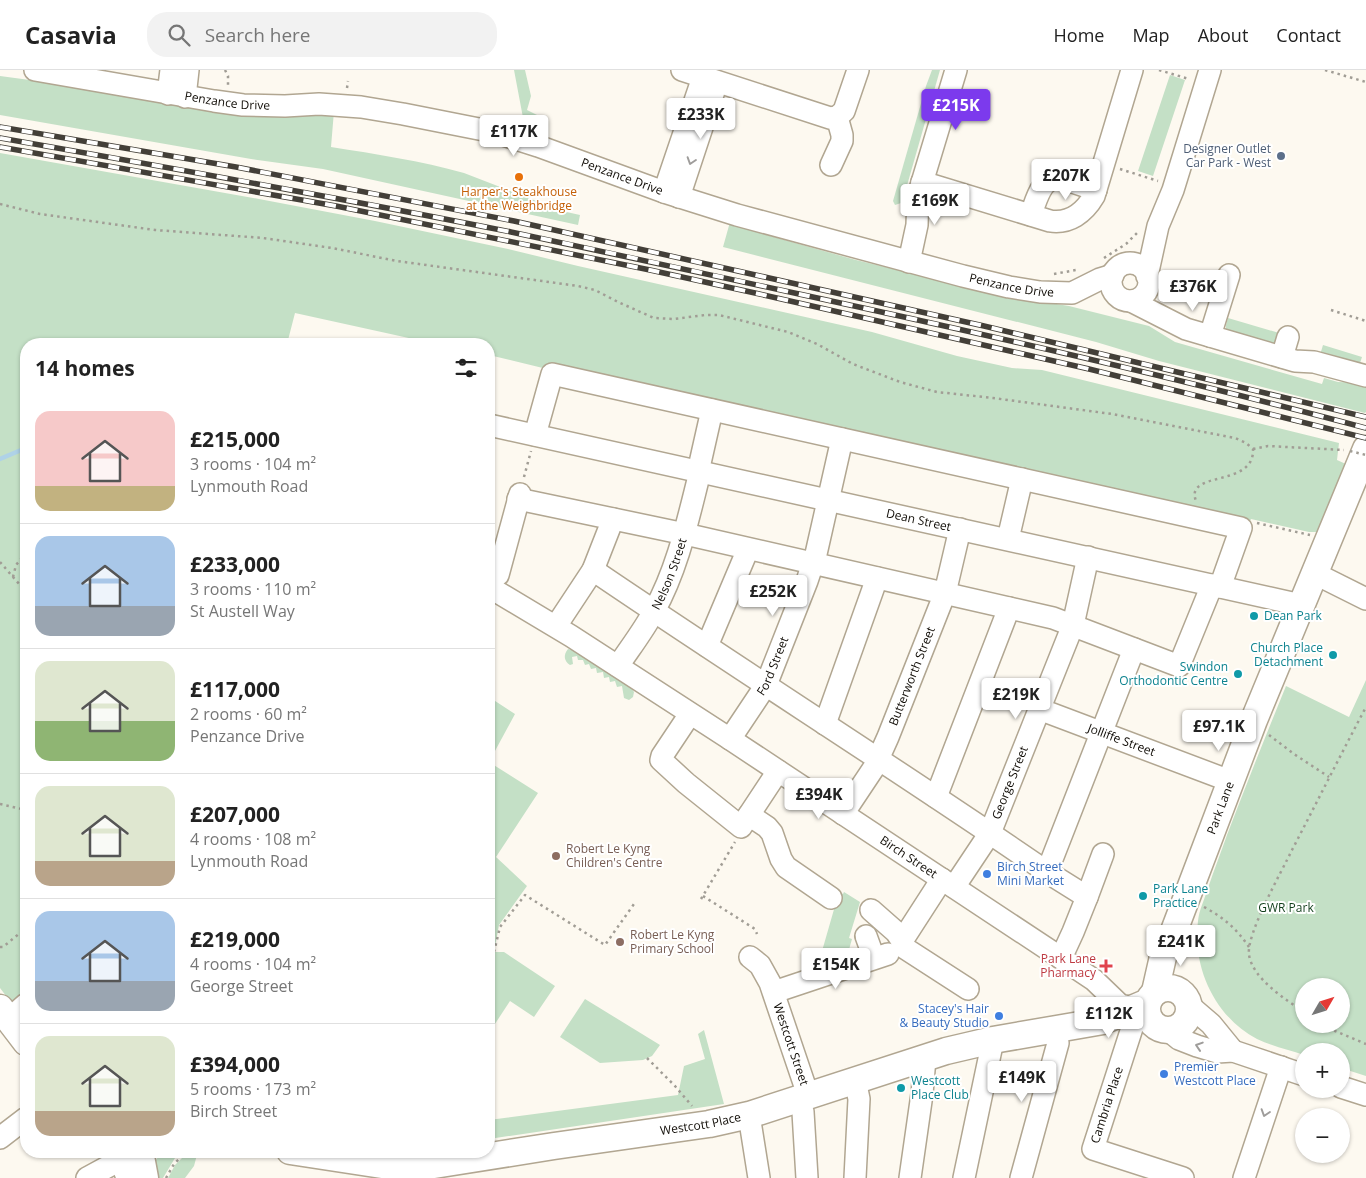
<!DOCTYPE html>
<meta charset="utf-8">
<style>
:root{--surface:#fff;--page:#f2f2f2;--text:#222;--muted:#767676;--line:#e0e0e0;--accent:#7c3aed}
body{margin:0;font-family:"Open Sans",sans-serif;background:var(--page);color:var(--text);height:100vh;display:flex;flex-direction:column;font-size:19px;white-space:nowrap}
*{box-sizing:border-box;margin:0}
p{font-size:16px;color:var(--muted)}
.icon{flex:none;width:28px;height:28px;fill:none;stroke:currentColor;stroke-width:2;stroke-linecap:round;stroke-linejoin:round}
.map{position:relative;flex:1;overflow:hidden}
.sheet{position:absolute;left:20px;top:268px;width:475px;height:820px;display:flex;flex-direction:column;background:var(--surface);border-radius:20px;box-shadow:0 1px 4px #0004}
.sheet>*{flex:none}
.needle{width:32px;rotate:51deg}
.tools{position:absolute;left:1295px;top:908px;display:grid;gap:10px}
.tools a{display:grid;place-items:center;width:55px;height:55px;border-radius:50%;background:var(--surface);box-shadow:0 1px 4px #0004;font-size:25px}
.price{position:absolute;translate:-50% -42px;padding:0 11px;border-radius:5px;background:#fff;color:#222;font-size:16px;line-height:32px;filter:drop-shadow(0 1px 2px #0008)}
.price::after{content:'';position:absolute;left:50%;top:30px;width:15px;height:11px;margin-left:-8px;background:inherit;clip-path:polygon(0 0,100% 0,50% 100%)}
.price.current{background:var(--accent);color:#fff}
ul{padding:0;list-style:none}
li{display:flex;align-items:center;gap:15px;height:125px;padding:0 15px}
li+li{border-top:1px solid var(--line)}
li span{display:grid;place-items:center;flex:none;width:140px;height:100px;border-radius:15px;color:#555}
li>.icon{margin-inline-start:auto}
span .icon{width:60px;height:60px;fill:#fffc;stroke-width:1}
li b{font-size:21px}
h2{display:flex;justify-content:space-between;align-items:center;height:60px;padding:0 15px;font-size:21px}
header{display:flex;align-items:center;gap:30px;box-sizing:border-box;height:70px;padding:0 25px;background:var(--surface);border-bottom:1px solid var(--line)}
header strong{font-size:24px}
nav{display:flex;gap:28px;margin-inline-start:auto;font-size:18px}
.search{width:350px;height:45px;background:var(--page);display:flex;align-items:center;gap:12px;box-sizing:border-box;padding:0 18px;border-radius:20px;color:var(--muted);font-size:19px}
.map>svg:first-child{display:block}
.green{fill:#c4e0c6;fill-rule:evenodd}
.lines{fill:none;stroke-linecap:round;stroke-linejoin:round}
.stream{stroke:#afd2e7;stroke-width:4.5}
.minor-casing{stroke:#b1a691;stroke-width:24}
.major-casing{stroke:#b1a691;stroke-width:29}
.path{stroke:#a19d95;stroke-width:2.5;stroke-dasharray:2.5 4;stroke-linecap:butt}
.minor{stroke:#fff;stroke-width:21}
.major{stroke:#fff;stroke-width:26}
.rail-casing{stroke:#433f38;stroke-width:5.5}
.rail{stroke:#fff;stroke-width:4;stroke-dasharray:11;stroke-linecap:butt}
.path-bridge{stroke:#a19d95;stroke-width:2.5;stroke-dasharray:2.5 4;stroke-linecap:butt}
.oneway{stroke:#9f9d9b}
.service-dot{fill:#5c6f8a;stroke:#fff;stroke-width:2}
.food-dot{fill:#e8710a;stroke:#fff;stroke-width:2}
.culture-dot{fill:#0f9aa8;stroke:#fff;stroke-width:2}
.education-dot{fill:#8d6e63;stroke:#fff;stroke-width:2}
.shop-dot{fill:#3f7fe0;stroke:#fff;stroke-width:2}
.health-dot{fill:#e0444e;stroke:#fff;stroke-width:2}
.labels{text-anchor:middle;stroke-width:4;stroke-linejoin:round;paint-order:stroke}
.street-label{font-size:12px;fill:#0f0b05;stroke:#fff}
.service-label{font-size:12px;fill:#4e5e75;stroke:#fff;text-anchor:end}
.food-label{font-size:12px;fill:#c56008;stroke:#fff}
.culture-label{font-size:12px;fill:#0d838f;stroke:#fff;text-anchor:start}
.education-label{font-size:12px;fill:#785e54;stroke:#fff;text-anchor:start}
.shop-label{font-size:12px;fill:#366cbe;stroke:#fff;text-anchor:start}
.park-label{font-size:12px;fill:#123f1c;stroke:#fff}
.health-label{font-size:12px;fill:#be3a42;stroke:#fff;text-anchor:end}
</style>
<header>
<strong>Casavia</strong>
<div class="search"><svg class="icon" aria-label="search" viewBox="0 0 24 24"><circle cx="10" cy="10" r="6"/><path d="M15 15l6 6"/></svg>Search here</div>
<nav><a>Home</a><a>Map</a><a>About</a><a>Contact</a></nav>
</header>
<div class="map">
<svg width="1366" height="1108" viewBox="0 0 1366 1108">
<rect width="100%" height="100%" fill="#fdf9f0"/>
<g class="green">
<polygon points="514,0 525,0 531,26 527,40 543,48 539,58 524,53"/>
<polygon points="932,0 940,0 904,126 901,133 895,135 893,131 926,16"/>
<polygon points="1170,5 1185,10 1153,106 1138,101"/>
<path d="M0,6L67,15L334,41L331,77C376,84 421,91 464,103L562,141L580,145L578,155L323,99L251,89L0,45Z"/>
<polygon points="0,83 259,129 375,151 508,179 578,196 872,262 957,286 1012,298 1042,300 1339,373 1337,390 1348,395 1320,462 1309,462 1251,449 1248,456 596,311 489,285 489,274 436,274 295,243 287,274 26,274 26,930 16,939 0,918"/>
<polygon points="730,152 763,164 856,190 1006,226 1069,236 1149,256 1175,272 1322,314 1324,308 1338,312 1366,313 1366,342 1365,343 1159,291 1096,272 723,177"/>
<polygon points="1228,248 1286,265 1276,275 1226,260 1226,255"/>
<polygon points="1323,275 1362,287 1359,296 1320,285"/>
<path d="M568,579L573,580L630,616L634,622L633,627L629,630L624,628L622,616L617,617L615,611L610,612L609,607L604,608L603,602L597,603L596,598L591,599L589,594L585,595L583,590H578L577,586L572,587L573,594L570,595C564,591 563,585 568,579Z"/>
<path d="M1366,610V1006L1341,998V981H1304V985C1289,980 1272,976 1257,969C1215,947 1192,897 1198,851C1199,840 1205,828 1208,818C1214,800 1221,782 1227,765C1246,715 1266,665 1286,616L1349,647ZM1304,916H1341V954H1304Z"/>
<polygon points="489,627 515,644 489,692 538,723 496,787 527,816 499,855 494,882 504,882 555,916 534,947 510,931 489,963"/>
<polygon points="839,822 843,824 844,822 860,832 849,868 852,869 848,883 850,887 820,897 818,895"/>
<polygon points="585,929 660,975 652,986 643,990 600,993 560,967"/>
<polygon points="704,960 724,1034 489,1069 489,1050 678,1025 684,996 705,989 698,964"/>
<polygon points="163,1081 171,1081 175,1086 175,1088 163,1108 152,1108 155,1091"/>
<polygon points="189,1081 198,1081 194,1096 185,1108 168,1108 175,1095"/>
</g>
<g class="lines">
<g class="stream">
<polyline points="169,274 170,271"/>
<polyline points="0,389 26,378"/>
</g>
<defs>
<g id="minor">
<path id="s1" d="M35,0L214,31L243,35L285,36L319,34L361,37L403,44L494,62L538,76L664,122L737,145L963,206L1009,217L1040,222L1072,223L1100,209L1113,205"/>
<polyline points="682,0 830,48 837,47 844,41 858,0"/>
<polyline points="168,24 171,0"/>
<polyline points="185,27 188,0"/>
<polyline points="831,95 842,71 842,65 837,47"/>
<path d="M922,112L1050,151C1069,154 1084,143 1094,126L1132,0"/>
<polyline points="664,122 703,7"/>
<polyline points="679,127 717,12"/>
<path d="M1031,145C1046,96 1054,106 1096,120"/>
<polyline points="909,192 917,155 918,126 956,0"/>
<circle cx="1130" cy="212" r="19"/>
<polyline points="1147,206 1158,156 1173,120 1210,0"/>
<polyline points="1131,231 1186,259 1295,291 1314,292 1366,306"/>
<polyline points="1210,266 1229,205"/>
<polyline points="1282,287 1288,267"/>
<path id="s2" d="M489,355L1301,535"/>
<polyline points="535,365 552,304 1241,458 1220,517"/>
<polyline points="698,402 712,340"/>
<polyline points="518,429 685,464 1053,548 1179,596 1212,515"/>
<polyline points="1008,469 1022,409"/>
<path d="M593,500C743,602 897,699 1047,802"/>
<polyline points="1314,503 1366,529"/>
<polyline points="498,505 520,424"/>
<path id="s3" d="M489,517L571,566L730,669L1061,888L1094,910L1120,935L1133,938"/>
<polyline points="556,556 593,500 613,449"/>
<polyline points="707,576 748,479"/>
<path id="s4" d="M618,596C630,578 644,560 654,541C678,498 688,449 700,402"/>
<path id="s5" d="M1039,639L1230,711"/>
<polyline points="690,644 662,686 661,690 686,713 741,757 778,701"/>
<polyline points="825,654 877,508"/>
<path id="s6" d="M730,669L766,615L807,511L816,484L842,369"/>
<polyline points="936,727 1009,538"/>
<path id="s7" d="M843,744L875,696L888,667L945,523L960,459"/>
<polyline points="749,745 767,757 772,763 781,789 786,797 831,828"/>
<polyline points="942,809 902,871 903,877 968,919"/>
<path id="s8" d="M954,817L990,763L1073,555L1088,487"/>
<polyline points="1087,827 1103,784"/>
<polyline points="871,840 896,862 902,871"/>
<polyline points="866,866 874,888"/>
<path id="s9" d="M750,887L760,895L770,913L808,1025"/>
<polyline points="1061,888 1073,862 1087,827 1047,802 1134,579"/>
<polyline points="774,922 888,884"/>
<polyline points="1190,936 1211,954 1233,981"/>
<polyline points="9,949 26,934"/>
<polyline points="1132,958 1093,1079 1183,1108"/>
<polyline points="1168,960 1179,969 1197,976 1217,982 1233,981 1304,1005"/>
<polyline points="855,1010 859,1029 855,1108"/>
<polyline points="1341,1017 1366,1025"/>
<polyline points="799,1028 803,1042 807,1108"/>
<polyline points="749,1045 759,1108"/>
<polyline points="0,1068 26,1048"/>
<polyline points="87,1108 122,1089"/>
<polyline points="910,1108 922,1024 925,988"/>
<polyline points="964,1108 993,970"/>
<polyline points="1021,1108 1058,973 1056,959"/>
<polyline points="1244,1108 1281,997"/>
</g>
<g id="major">
<circle cx="1168" cy="939" r="21"/>
<path id="s10" d="M1155,922L1165,878L1174,861L1254,650L1366,379"/>
<polyline points="0,938 26,972"/>
<polyline points="119,1081 130,1108"/>
<polyline points="140,1081 145,1108"/>
<path id="s11" d="M290,1081L389,1096L421,1097L554,1076L709,1054L749,1045L946,981L993,970L1103,951L1148,932"/>
</g>
</defs>
<use href="#minor" class="minor-casing"/>
<use href="#major" class="major-casing"/>
<g class="path">
<polyline points="225,0 228,6 228,15"/>
<polyline points="1159,0 1189,9"/>
<polyline points="1325,0 1366,12"/>
<polyline points="347,18 348,11"/>
<polyline points="1120,99 1158,111"/>
<path d="M0,134L40,144L155,160L263,168L332,178L397,191L578,216L595,220L618,232L654,248L674,249L705,245H719L788,262L817,274L853,294L900,312L937,322L993,328L1112,344L1235,368L1246,373L1253,379C1255,418 1184,400 1196,431"/>
<polyline points="1104,188 1126,174 1137,163"/>
<polyline points="1054,204 1076,200"/>
<polyline points="1331,240 1366,251"/>
<polyline points="1253,379 1268,376 1344,380"/>
<polyline points="524,407 531,381"/>
<polyline points="1257,453 1310,465"/>
<polyline points="0,492 26,522"/>
<polyline points="13,507 16,495 26,483"/>
<polyline points="1269,665 1294,684 1329,707"/>
<polyline points="0,734 26,740"/>
<polyline points="703,826 755,859 757,864"/>
<polyline points="701,829 735,772"/>
<path d="M1204,837C1223,847 1237,859 1249,877"/>
<polyline points="0,877 3,877 26,858"/>
<polyline points="494,882 500,857 525,825 605,875 634,834"/>
<path d="M1304,942C1285,929 1253,909 1249,885C1246,864 1282,801 1292,780C1317,732 1341,684 1366,637"/>
<polyline points="1323,954 1335,961 1366,974"/>
<polyline points="647,988 675,1016 692,1036"/>
<polyline points="173,1081 180,1087"/>
<polyline points="166,1108 174,1094 187,1081"/>
</g>
<use href="#minor" class="minor"/>
<use href="#major" class="major"/>
<defs>
<g id="rail">
<polyline points="0,57 236,97 514,151 984,256 1366,347"/>
<path d="M0,68C171,98 341,128 511,162C607,182 703,203 799,224C989,265 1178,308 1366,358"/>
<polyline points="0,77 336,136 650,200 755,223 1089,299 1366,368"/>
</g>
</defs>
<use href="#rail" class="rail-casing"/>
<use href="#rail" class="rail"/>
<polyline class="path-bridge" points="1350,381 1366,385"/>
</g>
<defs><path id="oneway-chevron" d="M-2-3.5L2.5 0L-2 3.5" fill="none" stroke-width="1.6" stroke-linecap="round" stroke-linejoin="round" transform="scale(1.25)"/></defs>
<g class="oneway">
<use href="#oneway-chevron" transform="translate(691 91) rotate(108)"/>
<use href="#oneway-chevron" transform="translate(1199 976) rotate(-162)"/>
<use href="#oneway-chevron" transform="translate(1265 1043) rotate(108)"/>
</g>
<circle class="service-dot" cx="1281" cy="86" r="5"/>
<circle class="food-dot" cx="519" cy="107" r="5"/>
<g class="culture-dot">
<circle cx="1254" cy="546" r="5"/>
<circle cx="1333" cy="585" r="5"/>
<circle cx="1238" cy="604" r="5"/>
<circle cx="1143" cy="826" r="5"/>
<circle cx="901" cy="1018" r="5"/>
</g>
<g class="education-dot">
<circle cx="556" cy="786" r="5"/>
<circle cx="620" cy="872" r="5"/>
</g>
<g class="shop-dot">
<circle cx="987" cy="804" r="5"/>
<circle cx="999" cy="946" r="5"/>
<circle cx="1164" cy="1004" r="5"/>
</g>
<path class="health-dot" d="M1103.5 888.5h5v5h5v5h-5v5h-5v-5h-5v-5h5z"/>
<g class="labels">
<g class="street-label">
<text dy="4" stroke="none"><textPath href="#s1" startOffset="195">Penzance Drive</textPath></text>
<text dy="4" stroke="none"><textPath href="#s1" startOffset="600">Penzance Drive</textPath></text>
<text dy="4" stroke="none"><textPath href="#s1" startOffset="1005">Penzance Drive</textPath></text>
<text dy="4" stroke="none"><textPath href="#s2" startOffset="440">Dean Street</textPath></text>
<text dy="4" stroke="none"><textPath href="#s4" startOffset="106">Nelson Street</textPath></text>
<text dy="4" stroke="none"><textPath href="#s6" startOffset="85">Ford Street</textPath></text>
<text dy="4" stroke="none"><textPath href="#s7" startOffset="155">Butterworth Street</textPath></text>
<text dy="4" stroke="none"><textPath href="#s5" startOffset="88">Jolliffe Street</textPath></text>
<text dy="4" stroke="none"><textPath href="#s8" startOffset="119">George Street</textPath></text>
<text dy="4" stroke="none"><textPath href="#s10" startOffset="196">Park Lane</textPath></text>
<text dy="4" stroke="none"><textPath href="#s3" startOffset="499">Birch Street</textPath></text>
<text dy="4" stroke="none"><textPath href="#s9" startOffset="98">Westcott Street</textPath></text>
<text transform="translate(1107 1035) rotate(-72)" y="4">Cambria Place</text>
<text dy="4" stroke="none"><textPath href="#s11" startOffset="415">Westcott Place</textPath></text>
</g>
<g class="service-label">
<text x="1271" y="83">Designer Outlet<tspan x="1271" dy="14">Car Park - West</tspan></text>
</g>
<g class="food-label">
<text x="519" y="126">Harper's Steakhouse<tspan x="519" dy="14">at the Weighbridge</tspan></text>
</g>
<g class="culture-label">
<text x="1264" y="550">Dean Park</text>
<text x="1323" y="582" text-anchor="end">Church Place<tspan x="1323" dy="14">Detachment</tspan></text>
<text x="1228" y="601" text-anchor="end">Swindon<tspan x="1228" dy="14">Orthodontic Centre</tspan></text>
<text x="1153" y="823">Park Lane<tspan x="1153" dy="14">Practice</tspan></text>
<text x="911" y="1015">Westcott<tspan x="911" dy="14">Place Club</tspan></text>
</g>
<g class="education-label">
<text x="566" y="783">Robert Le Kyng<tspan x="566" dy="14">Children's Centre</tspan></text>
<text x="630" y="869">Robert Le Kyng<tspan x="630" dy="14">Primary School</tspan></text>
</g>
<g class="shop-label">
<text x="997" y="801">Birch Street<tspan x="997" dy="14">Mini Market</tspan></text>
<text x="989" y="943" text-anchor="end">Stacey's Hair<tspan x="989" dy="14">&amp; Beauty Studio</tspan></text>
<text x="1174" y="1001">Premier<tspan x="1174" dy="14">Westcott Place</tspan></text>
</g>
<g class="park-label">
<text x="1286" y="842">GWR Park</text>
</g>
<g class="health-label">
<text x="1096" y="893">Park Lane<tspan x="1096" dy="14">Pharmacy</tspan></text>
</g>
</g>
</svg>
<div class="tools">
<a><svg class="needle" viewBox="-14 -14 28 28"><path d="M0-13l5 13h-10z" fill="#e53935"/><path d="M0 13l5-13h-10z" fill="#767676"/></svg></a>
<a>+</a>
<a>−</a>
</div>
<b class="price current" style="left:956px;top:61px">£215K</b>
<b class="price" style="left:701px;top:70px">£233K</b>
<b class="price" style="left:514px;top:87px">£117K</b>
<b class="price" style="left:1066px;top:131px">£207K</b>
<b class="price" style="left:935px;top:156px">£169K</b>
<b class="price" style="left:1193px;top:242px">£376K</b>
<b class="price" style="left:773px;top:547px">£252K</b>
<b class="price" style="left:1016px;top:650px">£219K</b>
<b class="price" style="left:1219px;top:682px">£97.1K</b>
<b class="price" style="left:819px;top:750px">£394K</b>
<b class="price" style="left:1181px;top:897px">£241K</b>
<b class="price" style="left:836px;top:920px">£154K</b>
<b class="price" style="left:1109px;top:969px">£112K</b>
<b class="price" style="left:1022px;top:1033px">£149K</b>
<section class="sheet">
<h2>14 homes<svg class="icon" aria-label="filters" viewBox="0 0 24 24"><path d="M4 7h16M4 17h16"/><circle cx="9" cy="7" r="2"/><circle cx="15" cy="17" r="2"/></svg></h2>
<ul>
<li><span style="background:linear-gradient(#f6c9c9 75%,#c2b280 0)"><svg class="icon" aria-label="home" viewBox="0 0 24 24"><path d="M3 11l9-7 9 7M6 9v11h12V9"/></svg></span><div><b>£215,000</b><p>3 rooms · 104 m²</p><p>Lynmouth Road</p></div></li>
<li><span style="background:linear-gradient(#a9c7e8 70%,#9aa5b1 0)"><svg class="icon" aria-label="home" viewBox="0 0 24 24"><path d="M3 11l9-7 9 7M6 9v11h12V9"/></svg></span><div><b>£233,000</b><p>3 rooms · 110 m²</p><p>St Austell Way</p></div></li>
<li><span style="background:linear-gradient(#dfe7d0 60%,#8fb573 0)"><svg class="icon" aria-label="home" viewBox="0 0 24 24"><path d="M3 11l9-7 9 7M6 9v11h12V9"/></svg></span><div><b>£117,000</b><p>2 rooms · 60 m²</p><p>Penzance Drive</p></div></li>
<li><span style="background:linear-gradient(#dfe7d0 75%,#b9a48a 0)"><svg class="icon" aria-label="home" viewBox="0 0 24 24"><path d="M3 11l9-7 9 7M6 9v11h12V9"/></svg></span><div><b>£207,000</b><p>4 rooms · 108 m²</p><p>Lynmouth Road</p></div></li>
<li><span style="background:linear-gradient(#a9c7e8 70%,#9aa5b1 0)"><svg class="icon" aria-label="home" viewBox="0 0 24 24"><path d="M3 11l9-7 9 7M6 9v11h12V9"/></svg></span><div><b>£219,000</b><p>4 rooms · 104 m²</p><p>George Street</p></div></li>
<li><span style="background:linear-gradient(#dfe7d0 75%,#b9a48a 0)"><svg class="icon" aria-label="home" viewBox="0 0 24 24"><path d="M3 11l9-7 9 7M6 9v11h12V9"/></svg></span><div><b>£394,000</b><p>5 rooms · 173 m²</p><p>Birch Street</p></div></li>
</ul>
</section>
</div>
